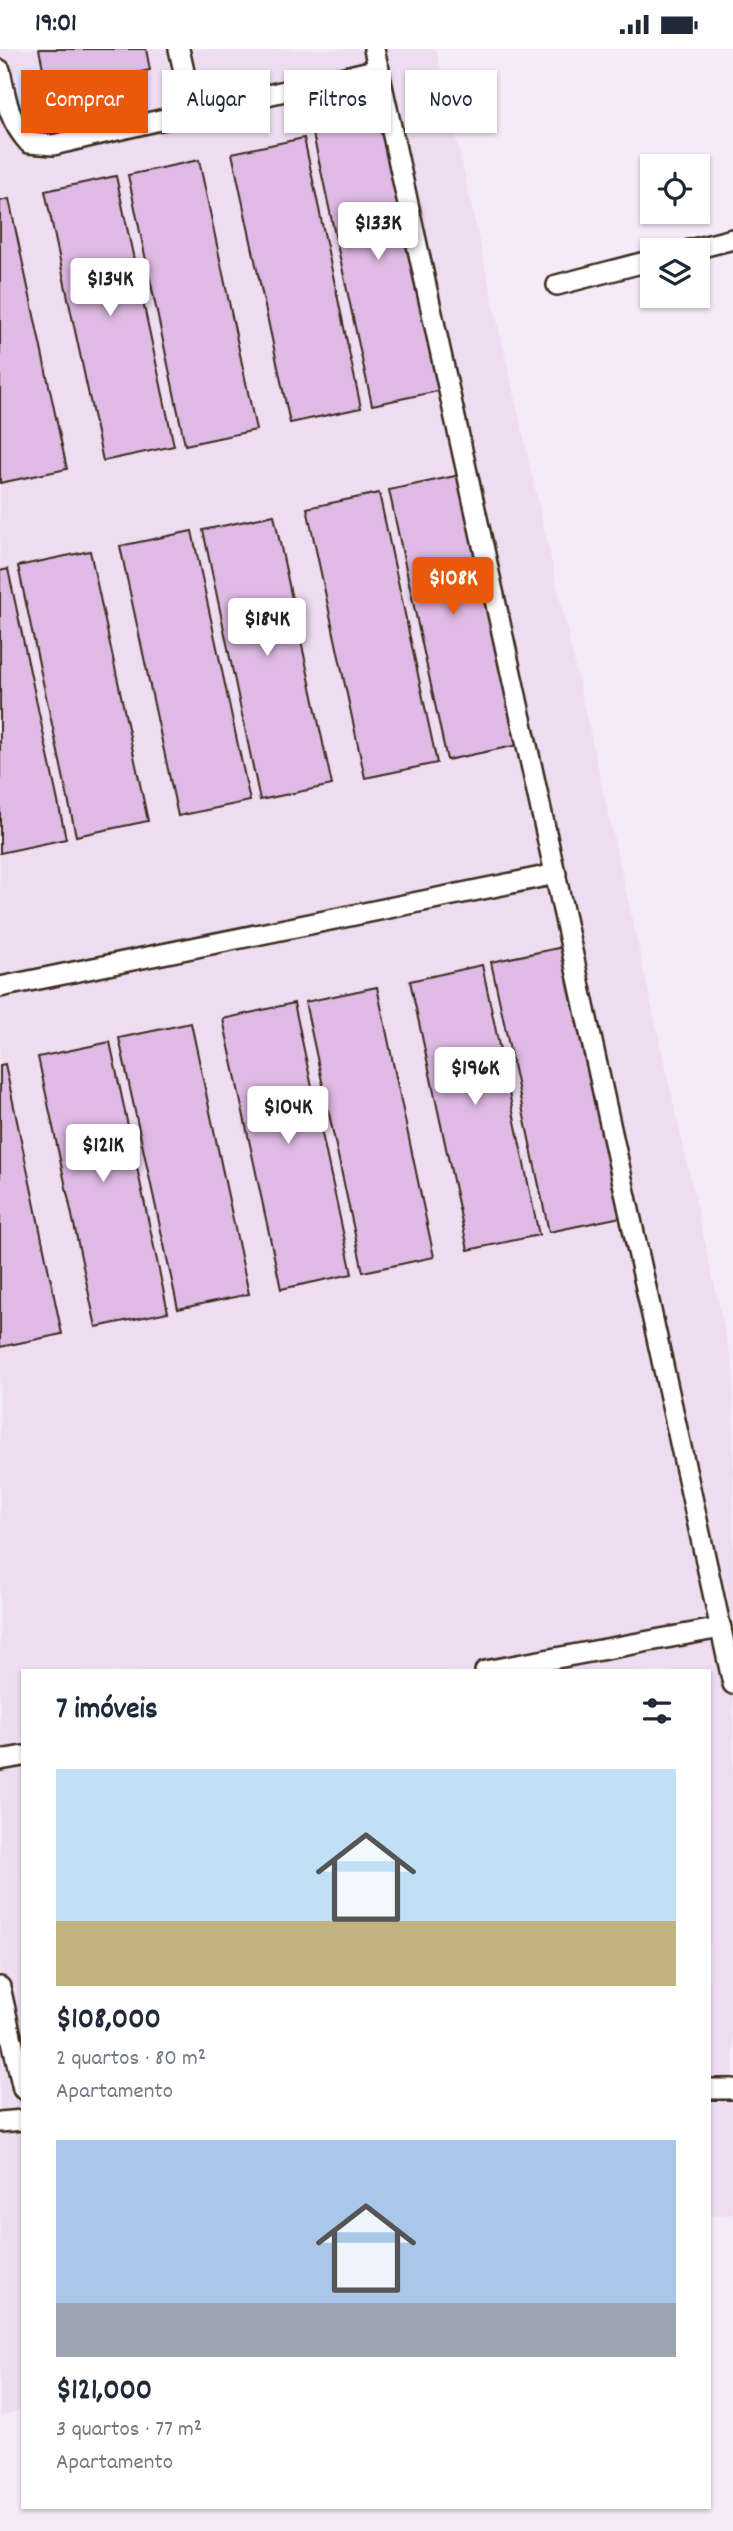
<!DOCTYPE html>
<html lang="pt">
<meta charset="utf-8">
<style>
:root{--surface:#fff;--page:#f2f2f3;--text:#1f2937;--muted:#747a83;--accent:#ea580c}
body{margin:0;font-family:Dekko,sans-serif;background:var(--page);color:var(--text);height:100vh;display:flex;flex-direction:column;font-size:26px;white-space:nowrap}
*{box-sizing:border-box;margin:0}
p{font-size:23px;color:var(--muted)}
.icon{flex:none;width:38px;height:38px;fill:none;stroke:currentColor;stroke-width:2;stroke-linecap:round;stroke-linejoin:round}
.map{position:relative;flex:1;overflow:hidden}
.sheet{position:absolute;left:21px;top:1620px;width:690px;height:840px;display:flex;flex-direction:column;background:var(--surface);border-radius:0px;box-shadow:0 2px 5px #0004}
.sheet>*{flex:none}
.guide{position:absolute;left:21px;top:21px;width:691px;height:63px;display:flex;gap:14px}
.buttons{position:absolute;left:640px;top:105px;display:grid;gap:14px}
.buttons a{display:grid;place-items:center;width:70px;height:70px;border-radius:0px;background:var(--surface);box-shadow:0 2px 5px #0004;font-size:35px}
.price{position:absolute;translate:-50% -60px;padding:0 16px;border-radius:7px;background:#fff;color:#222;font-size:23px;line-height:46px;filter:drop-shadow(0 2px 4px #0008)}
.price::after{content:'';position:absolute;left:50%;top:42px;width:21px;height:16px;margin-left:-10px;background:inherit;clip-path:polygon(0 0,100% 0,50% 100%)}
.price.current{background:var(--accent);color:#fff}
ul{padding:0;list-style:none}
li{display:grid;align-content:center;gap:14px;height:371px;padding:0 35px}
li span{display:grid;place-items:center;height:217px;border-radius:0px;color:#555}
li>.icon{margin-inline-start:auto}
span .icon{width:126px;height:126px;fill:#fffc;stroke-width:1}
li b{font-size:30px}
h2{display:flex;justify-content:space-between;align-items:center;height:84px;padding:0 35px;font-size:30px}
.pill{padding:0 24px;border-radius:0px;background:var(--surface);box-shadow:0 2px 5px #0004;font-size:24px;line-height:63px}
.pill.current{background:var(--accent);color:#fff}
.status{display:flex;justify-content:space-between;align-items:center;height:49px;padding:0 35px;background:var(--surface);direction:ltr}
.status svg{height:19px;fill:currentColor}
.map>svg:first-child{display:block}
.built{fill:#eedcf1}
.building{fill:#dfbae4;stroke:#3b2a1e;stroke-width:2}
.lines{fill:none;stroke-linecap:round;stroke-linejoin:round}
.lane-casing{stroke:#3b2a1e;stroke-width:24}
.lane{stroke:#fff;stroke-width:19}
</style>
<div class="status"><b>19:01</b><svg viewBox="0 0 49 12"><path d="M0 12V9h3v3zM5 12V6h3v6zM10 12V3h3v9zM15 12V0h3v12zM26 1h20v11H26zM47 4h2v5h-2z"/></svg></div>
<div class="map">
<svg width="733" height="2482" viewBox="0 0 733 2482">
<rect width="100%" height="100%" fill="#f5eaf7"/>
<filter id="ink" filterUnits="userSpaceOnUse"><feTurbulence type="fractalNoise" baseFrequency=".0143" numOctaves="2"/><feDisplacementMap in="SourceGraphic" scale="14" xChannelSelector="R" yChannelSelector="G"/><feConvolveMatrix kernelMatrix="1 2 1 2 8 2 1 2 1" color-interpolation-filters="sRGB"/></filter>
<g filter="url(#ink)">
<polygon class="built" points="0,0 436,0 733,1319 733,2165 709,2167 709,1622 23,1622 23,2361 0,2367"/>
<g class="building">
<polygon points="39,0 146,0 150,21 48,43"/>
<polygon points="385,70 443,341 372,356 313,85"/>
<polygon points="304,89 361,359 290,374 232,104"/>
<polygon points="199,111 256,381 185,396 128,126"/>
<polygon points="116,127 174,397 103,412 45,142"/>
<polygon points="9,150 67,420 0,434 0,152"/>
<polygon points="460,426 518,696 447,711 389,441"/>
<polygon points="379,444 437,714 365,729 307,459"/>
<polygon points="274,466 332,736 260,751 203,481"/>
<polygon points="192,482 250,752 178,767 120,497"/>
<polygon points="90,502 148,772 76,787 18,517"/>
<polygon points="8,520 66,790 0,804 0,522"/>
<polygon points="563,898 621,1168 549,1183 491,913"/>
<polygon points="482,916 539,1186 468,1201 410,932"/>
<polygon points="377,938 434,1208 363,1223 305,953"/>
<polygon points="294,954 352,1225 281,1240 223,970"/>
<polygon points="191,974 249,1245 178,1260 119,989"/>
<polygon points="110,993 168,1263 96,1278 38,1008"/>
<polygon points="5,1015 62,1285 0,1298 0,1016"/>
</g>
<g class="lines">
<defs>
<g id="lane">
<polyline points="179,0 193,63"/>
<polyline points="374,0 733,1635"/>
<path d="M0,21C6,50 8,71 29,94L53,96L379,20"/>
<polyline points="690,201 733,190"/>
<polyline points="557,236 653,211"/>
<polyline points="0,938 556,825"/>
<polyline points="485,1622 721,1579"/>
<polyline points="0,1711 23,1707"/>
<polyline points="0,1938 23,2040"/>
<polyline points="709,2040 733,2040"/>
<polyline points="0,2073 23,2071"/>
</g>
</defs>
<use href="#lane" class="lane-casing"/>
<use href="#lane" class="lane"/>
</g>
</g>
</svg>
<div class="buttons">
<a><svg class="icon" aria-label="locate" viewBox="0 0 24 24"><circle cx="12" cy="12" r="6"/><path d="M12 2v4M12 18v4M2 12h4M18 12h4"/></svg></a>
<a><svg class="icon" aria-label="layers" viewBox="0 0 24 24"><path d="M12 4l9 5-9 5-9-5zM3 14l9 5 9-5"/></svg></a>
</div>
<b class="price" style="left:378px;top:213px">$133K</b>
<b class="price" style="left:110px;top:269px">$134K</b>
<b class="price current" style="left:453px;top:568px">$108K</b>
<b class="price" style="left:267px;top:609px">$184K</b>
<b class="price" style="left:475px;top:1058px">$196K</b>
<b class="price" style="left:288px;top:1097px">$104K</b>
<b class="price" style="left:103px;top:1135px">$121K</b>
<div class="guide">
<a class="pill current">Comprar</a>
<a class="pill">Alugar</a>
<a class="pill">Filtros</a>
<a class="pill">Novo</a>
</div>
<section class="sheet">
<h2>7 imóveis<svg class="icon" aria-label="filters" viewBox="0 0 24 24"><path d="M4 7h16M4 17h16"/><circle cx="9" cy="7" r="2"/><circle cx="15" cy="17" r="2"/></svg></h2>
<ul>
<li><span style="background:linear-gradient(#bfe0f5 70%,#c2b280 0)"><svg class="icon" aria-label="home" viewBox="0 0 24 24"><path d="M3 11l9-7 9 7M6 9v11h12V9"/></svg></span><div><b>$108,000</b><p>2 quartos · 80 m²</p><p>Apartamento</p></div></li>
<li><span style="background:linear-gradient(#a9c7e8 75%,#9aa5b1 0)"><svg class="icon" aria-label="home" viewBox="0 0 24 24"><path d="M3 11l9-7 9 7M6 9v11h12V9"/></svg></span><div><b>$121,000</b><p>3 quartos · 77 m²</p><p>Apartamento</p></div></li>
</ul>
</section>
</div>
